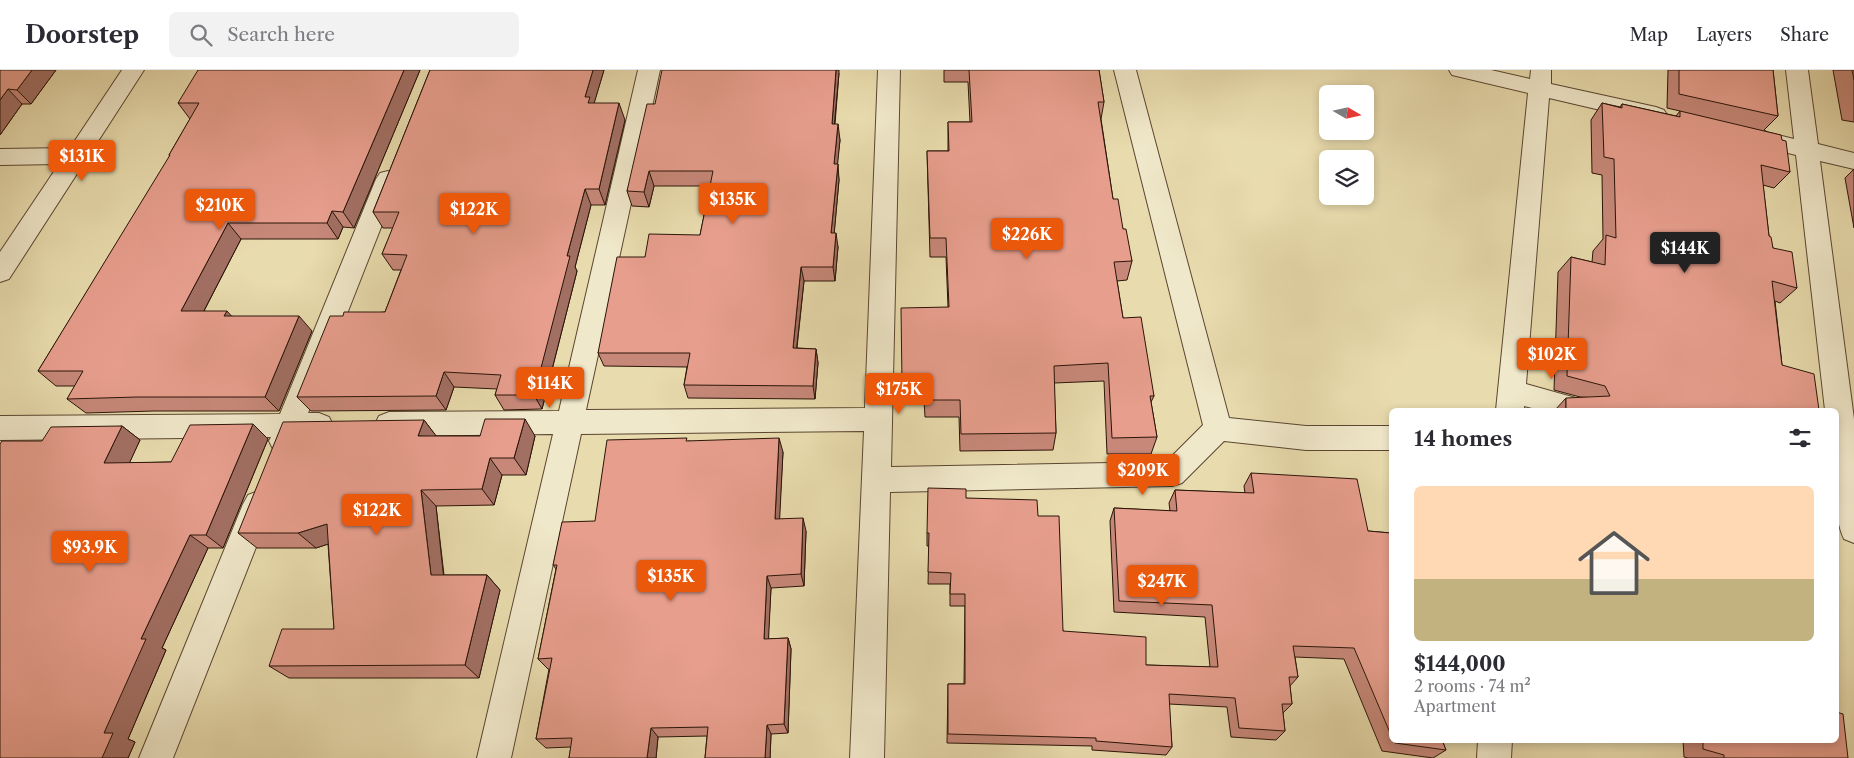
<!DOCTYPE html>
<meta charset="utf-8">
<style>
:root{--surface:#fff;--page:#f2f2f3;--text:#2b2b33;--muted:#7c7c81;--line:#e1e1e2;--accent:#ea580c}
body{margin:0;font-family:"Libre Caslon Text",serif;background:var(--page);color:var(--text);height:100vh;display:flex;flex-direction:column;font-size:19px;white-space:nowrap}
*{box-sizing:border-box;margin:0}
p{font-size:16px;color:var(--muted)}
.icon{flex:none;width:28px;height:28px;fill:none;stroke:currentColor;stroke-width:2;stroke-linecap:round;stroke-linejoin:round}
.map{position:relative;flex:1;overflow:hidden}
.side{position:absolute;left:1389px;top:338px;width:450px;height:335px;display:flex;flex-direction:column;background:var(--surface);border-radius:8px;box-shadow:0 2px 8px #0003}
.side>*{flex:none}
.needle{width:32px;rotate:99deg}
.controls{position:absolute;left:1319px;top:15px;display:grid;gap:10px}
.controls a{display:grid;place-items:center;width:55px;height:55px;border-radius:8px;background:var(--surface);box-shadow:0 2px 8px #0003;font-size:25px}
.price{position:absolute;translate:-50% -42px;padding:0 11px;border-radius:5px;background:var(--accent);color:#fff;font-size:16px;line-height:32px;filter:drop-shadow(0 1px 2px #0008)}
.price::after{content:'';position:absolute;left:50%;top:30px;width:15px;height:11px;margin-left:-8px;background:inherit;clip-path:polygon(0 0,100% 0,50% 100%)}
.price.active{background:#222;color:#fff}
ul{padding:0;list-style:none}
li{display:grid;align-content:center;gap:10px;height:265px;padding:0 25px}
li span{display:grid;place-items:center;height:155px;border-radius:8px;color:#555}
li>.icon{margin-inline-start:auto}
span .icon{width:90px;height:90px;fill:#fffc;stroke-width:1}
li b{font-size:21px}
h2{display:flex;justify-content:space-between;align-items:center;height:60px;padding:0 25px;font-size:21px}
header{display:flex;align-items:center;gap:30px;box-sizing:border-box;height:70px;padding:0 25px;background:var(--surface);border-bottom:1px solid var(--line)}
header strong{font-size:24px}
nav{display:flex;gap:28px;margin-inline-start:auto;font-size:18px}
.search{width:350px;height:45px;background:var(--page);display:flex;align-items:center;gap:12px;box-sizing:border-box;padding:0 18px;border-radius:8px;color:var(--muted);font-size:19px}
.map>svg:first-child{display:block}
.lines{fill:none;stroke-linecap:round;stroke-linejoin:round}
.minor-casing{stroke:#5a4631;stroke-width:2}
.minor{fill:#f0e8ca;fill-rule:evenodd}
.wall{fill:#c78879;stroke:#2a1408}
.shaded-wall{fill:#a26f63;stroke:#2a1408}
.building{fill:#e79e8d;stroke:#2a1408}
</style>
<header>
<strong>Doorstep</strong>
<div class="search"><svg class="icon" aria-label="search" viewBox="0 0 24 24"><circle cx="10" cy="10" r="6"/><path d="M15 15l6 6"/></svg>Search here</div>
<nav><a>Map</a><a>Layers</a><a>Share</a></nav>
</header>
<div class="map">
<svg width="1854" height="688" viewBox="0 0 1854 688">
<rect width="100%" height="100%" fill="#e8dbad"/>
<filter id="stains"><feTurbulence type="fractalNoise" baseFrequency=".004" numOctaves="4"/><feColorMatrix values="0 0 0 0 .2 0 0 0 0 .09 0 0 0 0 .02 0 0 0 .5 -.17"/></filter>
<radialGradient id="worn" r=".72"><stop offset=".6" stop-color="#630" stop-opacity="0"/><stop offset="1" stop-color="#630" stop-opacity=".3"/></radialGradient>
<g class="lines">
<defs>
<g id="minor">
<polygon points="122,0 144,0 9,209 0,212 0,182 59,94 0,95 0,79 70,78"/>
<polygon points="638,0 660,0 586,340 865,338 878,0 900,0 891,397 1166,392 1203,355 1114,0 1136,0 1229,348 1306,356 1391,356 1391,380 1306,380 1224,371 1182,413 1172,416 890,422 884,688 850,688 864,361 581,364 511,688 477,688 553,364 389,366 379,362 375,354 379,346 389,342 559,341"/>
<polygon points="1449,0 1491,0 1530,9 1531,0 1551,0 1551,14 1656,37 1664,40 1667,45 1664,50 1656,53 1549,28 1526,314 1590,332 1594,340 1540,340 1524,336 1524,340 1496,340 1528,23 1452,5"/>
<path d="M1786,0H1808L1818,74L1854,83V99L1820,91L1854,349V473L1844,469C1830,441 1836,374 1836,340H1825L1796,85L1741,71L1738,66L1741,61L1749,58L1794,69Z"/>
<polygon points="388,101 396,103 400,109 308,343 319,343 329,347 333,355 329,363 319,367 299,367 293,379 283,383 273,379 269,371 271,367 0,370 0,346 280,344 376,109 380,103"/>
<polygon points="258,421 268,425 273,434 173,688 139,688 243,434 248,425"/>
<polygon points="1478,670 1512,670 1511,688 1477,688"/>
</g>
</defs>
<use href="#minor" class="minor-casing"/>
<use href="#minor" class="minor"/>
</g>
<g class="wall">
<polygon points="0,0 56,0 31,34 22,34 0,65"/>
<polygon points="420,0 354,158 343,157 338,169 241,169 204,241 312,261 279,341 154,341 86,343 67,329 75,316 56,316 38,301 170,87 169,85 190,49 178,33"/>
<polygon points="430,0 604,0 594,33 625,50 605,135 591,135 575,197 577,201 542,339 504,340 495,325 497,319 454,317 446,340 311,341 297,327 343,246 385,242 401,200 393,200 382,184 393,158 383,158 373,142"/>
<polygon points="944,0 1099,0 1104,32 1101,49 1113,129 1123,159 1132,191 1127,210 1117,211 1123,248 1154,326 1151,332 1157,367 1151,384 1107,384 1104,311 1054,313 1056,363 1053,380 960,381 959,347 925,347 924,330 902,330 902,313 948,237 946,187 930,187 927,81 948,81 948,52 970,52 968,12 944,12"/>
<polygon points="1668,0 1773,0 1778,46 1764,60 1782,70 1790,102 1774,118 1763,115 1769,166 1773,178 1797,218 1780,233 1775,231 1782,295 1819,340 1580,327 1554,320 1558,202 1571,187 1592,192 1593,181 1603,169 1602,105 1592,103 1591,50 1602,33 1620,37 1622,34 1676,46 1680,41 1667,38"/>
<polygon points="1833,0 1854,0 1854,52 1842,50"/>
<polygon points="839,3 835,54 840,70 837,94 839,110 834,163 838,177 835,211 804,211 797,278 816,279 818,293 815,329 688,328 684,315 687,297 604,296 598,283 645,187 700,165 710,116 654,116 649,137 632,136 627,121 655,34"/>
<polygon points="1854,99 1854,158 1845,108"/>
<polygon points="1566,328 1566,340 1555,340"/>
<polygon points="424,350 436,366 535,366 526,405 502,405 494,435 436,436 444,505 487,505 500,520 479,608 289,608 269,596 334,559 328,474 316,478 257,478 238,463"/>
<polygon points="122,356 140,370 129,393 171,392 268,369 223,478 208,478 162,578 166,580 128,669 135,672 128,688 42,371"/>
<polygon points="688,371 783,382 779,449 806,461 804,516 771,518 768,569 788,568 791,579 788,663 771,664 770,688 705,688 707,666 658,667 656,688 569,688 571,677 546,678 536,669 549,599 548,599 538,589 556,499 553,495 595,451"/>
<polygon points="1251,403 1368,461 1391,463 1391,670 1442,670 1446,680 1433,688 1382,681 1344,589 1295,587 1298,607 1290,616 1292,634 1283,643 1285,661 1276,670 1231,667 1227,637 1169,634 1172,677 1166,685 1092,680 1092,676 947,673 948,614 964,614 965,536 950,536 950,514 928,514 929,476 927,476 927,463 966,428 1038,446 1063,561 1146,595 1210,597 1205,547 1114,542 1110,451 1114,438 1170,441 1169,433 1175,420 1245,423 1244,416"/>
<polygon points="1683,670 1836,670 1848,688 1688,688 1684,687"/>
</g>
<g class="shaded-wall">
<polygon points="32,0 56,0 31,34 17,20"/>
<polygon points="404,0 420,0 354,158 343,142"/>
<polygon points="593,0 604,0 593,37 594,50 585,27"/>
<polygon points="836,0 839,0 839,3 833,69 832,54"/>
<polygon points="8,19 22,34 0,65 0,30"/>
<polygon points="619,33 625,50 605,135 599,119"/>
<polygon points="838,54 840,70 836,110 834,94"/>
<polygon points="838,94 839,110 833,177 831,163"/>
<polygon points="649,101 654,116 649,137 644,122"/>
<polygon points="585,119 591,135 575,197 577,201 542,339 534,325 567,186"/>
<polygon points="332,141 343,157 338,169 327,153"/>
<polygon points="228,153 241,169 196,256 181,241"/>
<polygon points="836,163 838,177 835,211 833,197"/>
<polygon points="801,197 804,211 795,292 793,278"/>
<polygon points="227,241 241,257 224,246"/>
<polygon points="299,246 312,261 279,341 265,327"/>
<polygon points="816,279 818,293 815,329 813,316"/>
<polygon points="444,302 454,317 446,340 436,326"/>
<polygon points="525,349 535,366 526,405 514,388"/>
<polygon points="424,350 437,367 418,366"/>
<polygon points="253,354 268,369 223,478 206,465"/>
<polygon points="122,356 140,370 123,407 104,393"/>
<polygon points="779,368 783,382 779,462 775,449"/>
<polygon points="490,388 502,405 494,435 482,419"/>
<polygon points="421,420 436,436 445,520 431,505"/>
<polygon points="803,448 806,461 804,516 801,504"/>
<polygon points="327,454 344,469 316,478 298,463"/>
<polygon points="190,465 208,478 162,578 166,580 128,669 135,672 128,688 102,688 104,663 141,569"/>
<polygon points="487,505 500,520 479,608 465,595"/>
<polygon points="767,506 771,518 768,580 764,569"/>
<polygon points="788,568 791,579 788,663 784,654"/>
<polygon points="767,655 771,664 770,688 765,688"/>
<polygon points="651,658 658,667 656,688 647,688"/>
</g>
<g class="building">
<polygon points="0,0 32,0 17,20 8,19 0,30"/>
<polygon points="198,0 404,0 343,142 332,141 327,153 228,153 181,241 227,241 224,246 299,246 265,327 137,327 67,329 83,301 38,301 170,85 169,85 199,33 178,33"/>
<polygon points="430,0 593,0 585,27 590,27 588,33 619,33 599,119 585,119 567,186 570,186 534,325 495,325 501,305 444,302 436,326 297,327 330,246 343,246 344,242 385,242 407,185 382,184 399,142 373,142"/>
<polygon points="662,0 836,0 832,54 838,54 834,94 838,94 831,163 836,163 833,197 801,197 793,278 816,279 813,316 684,315 690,283 598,283 617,187 645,187 649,164 700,165 713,101 649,101 644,122 627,121 647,34 655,34"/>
<polygon points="969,0 1099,0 1104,32 1098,32 1113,129 1118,129 1123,159 1126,159 1132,191 1114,192 1123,248 1141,247 1154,326 1150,326 1157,367 1112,368 1108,293 1054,296 1056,363 961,364 960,330 924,330 924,313 902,313 901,238 949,237 946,168 930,168 927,81 949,81 948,52 972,52"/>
<polygon points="1679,0 1773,0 1778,46 1679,24"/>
<polygon points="1852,0 1854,0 1854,10"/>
<polygon points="1602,33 1622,38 1622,34 1680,47 1680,41 1781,65 1782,70 1786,71 1790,102 1761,95 1769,166 1771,167 1773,178 1792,182 1797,218 1772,211 1782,295 1814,304 1819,340 1566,340 1566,328 1610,326 1605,316 1567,306 1571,187 1605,195 1606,165 1616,168 1614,89 1604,87"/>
<polygon points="485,349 525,349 514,388 490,388 482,419 421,420 431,505 487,505 465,595 269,596 282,559 334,559 327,454 298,463 238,463 283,352 424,350 418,366 480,366"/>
<polygon points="253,354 206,465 190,465 141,569 146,569 104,663 113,663 102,688 0,688 0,374 2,371 42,371 51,357 122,356 104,393 171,392 190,355"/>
<polygon points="687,368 686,371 779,368 775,449 803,448 801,504 767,506 764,569 788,568 784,654 767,655 765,688 705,688 708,657 651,658 647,688 569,688 572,668 536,669 552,588 538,589 557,495 553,495 562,452 595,451 607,370"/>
<polygon points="1251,403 1357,409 1368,461 1391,463 1391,665 1354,578 1293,576 1298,607 1289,607 1292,634 1282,634 1285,661 1239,658 1235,628 1169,624 1172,677 1096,671 1096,668 948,664 948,614 965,614 965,524 950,524 951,503 928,502 929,463 927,463 928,418 966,419 966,428 1037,430 1038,446 1059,446 1063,561 1146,567 1146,595 1218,597 1212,535 1119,531 1114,438 1177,441 1175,420 1254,423"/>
<polygon points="1836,642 1843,644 1848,688 1724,688 1724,685 1703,679 1703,670 1836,670"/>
<polygon points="1393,670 1442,670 1446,680 1395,673"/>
</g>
<rect width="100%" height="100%" filter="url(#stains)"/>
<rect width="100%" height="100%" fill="url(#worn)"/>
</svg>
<div class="controls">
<a><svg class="needle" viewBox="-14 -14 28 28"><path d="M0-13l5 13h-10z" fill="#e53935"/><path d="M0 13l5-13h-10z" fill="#7c7c81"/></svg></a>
<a><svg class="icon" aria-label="layers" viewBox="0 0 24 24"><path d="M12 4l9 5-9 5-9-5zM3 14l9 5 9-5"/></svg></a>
</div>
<b class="price" style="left:82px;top:112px">$131K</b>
<b class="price" style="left:733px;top:155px">$135K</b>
<b class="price" style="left:220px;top:161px">$210K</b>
<b class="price" style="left:474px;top:165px">$122K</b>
<b class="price" style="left:1027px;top:190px">$226K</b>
<b class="price active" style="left:1685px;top:204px">$144K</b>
<b class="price" style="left:1552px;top:310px">$102K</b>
<b class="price" style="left:550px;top:339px">$114K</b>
<b class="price" style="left:899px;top:345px">$175K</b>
<b class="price" style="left:1143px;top:426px">$209K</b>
<b class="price" style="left:377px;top:466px">$122K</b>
<b class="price" style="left:90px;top:503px">$93.9K</b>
<b class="price" style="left:671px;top:532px">$135K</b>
<b class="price" style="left:1162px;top:537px">$247K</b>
<section class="side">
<h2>14 homes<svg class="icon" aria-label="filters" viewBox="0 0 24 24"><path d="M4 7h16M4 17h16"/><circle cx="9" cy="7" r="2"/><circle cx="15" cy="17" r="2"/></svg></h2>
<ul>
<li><span style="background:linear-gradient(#ffd9b3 60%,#c2b280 0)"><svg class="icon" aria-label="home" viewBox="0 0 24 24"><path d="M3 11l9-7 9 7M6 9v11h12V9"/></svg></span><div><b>$144,000</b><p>2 rooms · 74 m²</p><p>Apartment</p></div></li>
</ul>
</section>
</div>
